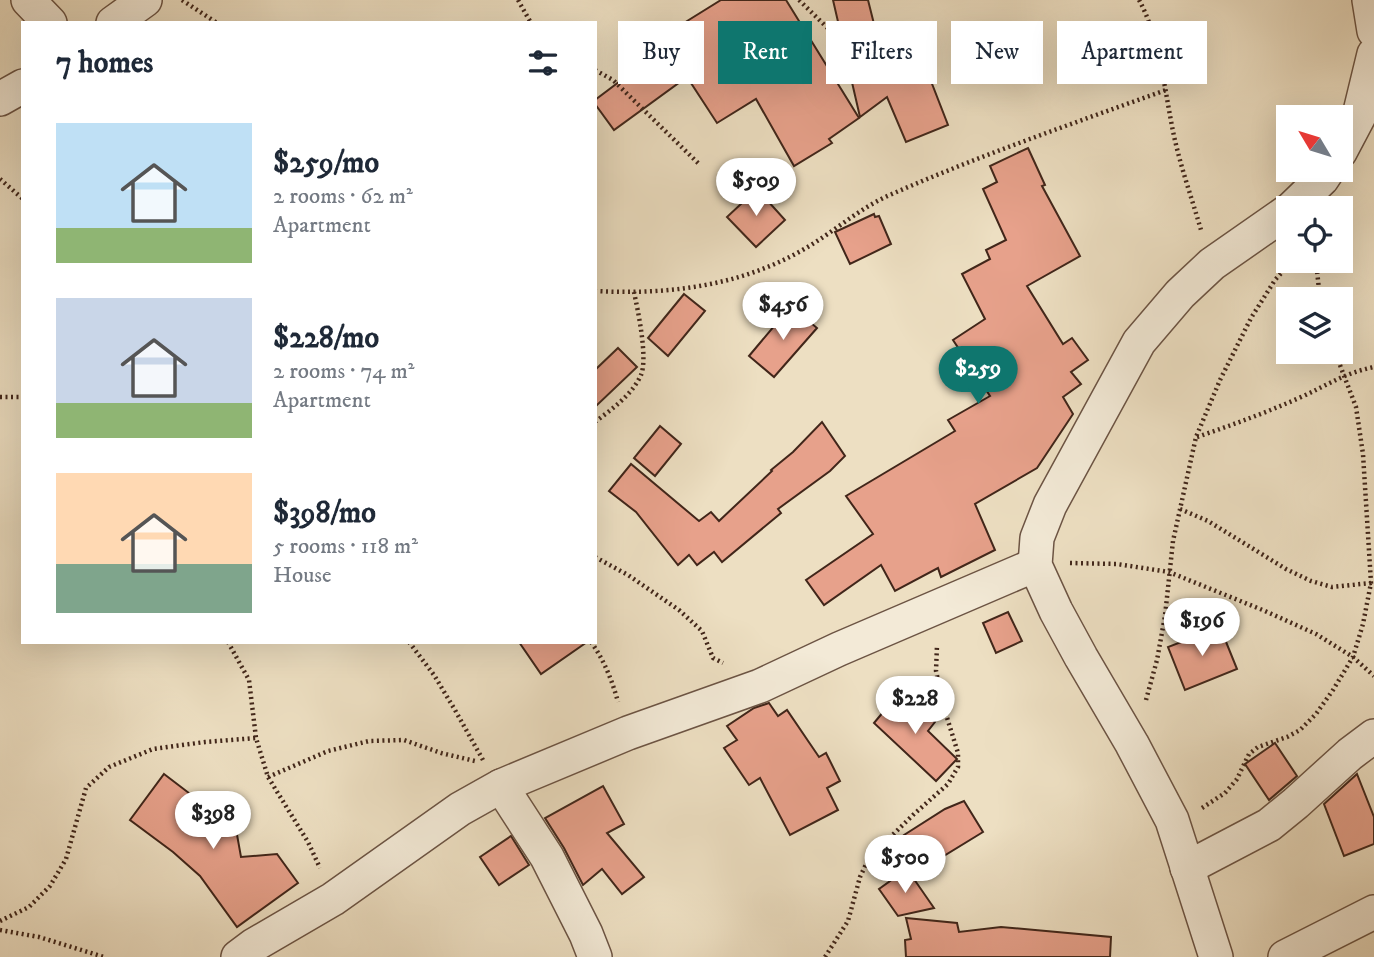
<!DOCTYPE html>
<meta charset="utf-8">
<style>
:root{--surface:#fff;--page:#f2f2f3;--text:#1f2937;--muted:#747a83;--accent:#0f766e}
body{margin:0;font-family:"IM FELL DW Pica",serif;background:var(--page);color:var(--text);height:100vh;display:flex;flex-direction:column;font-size:26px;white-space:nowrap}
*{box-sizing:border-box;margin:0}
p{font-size:23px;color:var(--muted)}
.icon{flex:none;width:38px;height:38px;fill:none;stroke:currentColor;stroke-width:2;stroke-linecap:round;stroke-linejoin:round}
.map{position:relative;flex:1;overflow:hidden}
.sheet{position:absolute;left:21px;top:21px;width:576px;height:623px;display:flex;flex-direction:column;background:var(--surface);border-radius:0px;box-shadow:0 7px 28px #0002}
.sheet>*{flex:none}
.banner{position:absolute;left:618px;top:21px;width:651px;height:63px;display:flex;gap:14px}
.needle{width:46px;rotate:308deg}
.buttons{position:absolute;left:1276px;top:105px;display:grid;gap:14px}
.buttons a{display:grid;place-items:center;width:77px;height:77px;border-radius:0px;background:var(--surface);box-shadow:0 7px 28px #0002;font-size:35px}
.price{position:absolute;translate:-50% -60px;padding:0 16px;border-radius:24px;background:#fff;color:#222;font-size:23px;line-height:46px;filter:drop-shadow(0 2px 4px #0008)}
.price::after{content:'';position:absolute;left:50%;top:42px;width:21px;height:16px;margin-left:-10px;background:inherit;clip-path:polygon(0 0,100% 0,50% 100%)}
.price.current{background:var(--accent);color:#fff}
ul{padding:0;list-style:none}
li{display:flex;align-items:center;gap:21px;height:175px;padding:0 35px}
li span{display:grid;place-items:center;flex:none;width:196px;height:140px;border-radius:0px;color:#555}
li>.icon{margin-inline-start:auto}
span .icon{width:84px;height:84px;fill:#fffc;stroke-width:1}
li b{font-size:30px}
h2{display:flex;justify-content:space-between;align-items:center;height:84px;padding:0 35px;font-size:30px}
.pill{padding:0 24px;border-radius:0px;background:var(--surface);box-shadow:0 7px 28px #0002;font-size:24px;line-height:63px}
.pill.current{background:var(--accent);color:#fff}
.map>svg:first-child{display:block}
.building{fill:#e7a18b;stroke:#41261a;stroke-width:2}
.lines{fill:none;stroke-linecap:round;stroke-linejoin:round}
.minor-casing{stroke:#6c5444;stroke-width:36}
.path{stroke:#41261a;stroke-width:4.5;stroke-dasharray:2 3.5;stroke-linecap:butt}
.minor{stroke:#f3ead7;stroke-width:33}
</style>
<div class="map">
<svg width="1374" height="957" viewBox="0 0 1374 957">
<rect width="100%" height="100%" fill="#eddfc2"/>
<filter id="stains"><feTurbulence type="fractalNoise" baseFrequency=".00286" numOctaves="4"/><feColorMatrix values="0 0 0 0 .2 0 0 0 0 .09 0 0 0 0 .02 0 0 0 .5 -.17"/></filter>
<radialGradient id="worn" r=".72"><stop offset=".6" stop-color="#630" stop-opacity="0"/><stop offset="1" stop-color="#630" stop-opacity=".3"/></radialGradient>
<g class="building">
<polygon points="721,0 786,0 859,118 829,139 832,143 794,166 756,99 717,123 687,77 614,130 595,104 595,100 640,66 629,52 667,25 671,31"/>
<polygon points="833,0 868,0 877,36 899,27 907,47 923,41 935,75 929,76 948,125 906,142 887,97 860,117"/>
<polygon points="1028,148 1045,185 1042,186 1080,256 1027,286 1063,344 1072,338 1088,360 1071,372 1081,384 1063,397 1073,414 1037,468 975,504 995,550 941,577 938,568 895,591 881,565 824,605 806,580 873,534 846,496 955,431 948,420 990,396 953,340 985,319 962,274 990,259 986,250 1006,240 983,189 997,182 990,166"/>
<polygon points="757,189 785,220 756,247 727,217"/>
<polygon points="874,214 875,217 879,216 891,244 850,264 835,232"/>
<polygon points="684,294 705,311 668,356 648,338"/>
<polygon points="791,306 817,328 774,377 749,356"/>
<polygon points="618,348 637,367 595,407 595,370"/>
<polygon points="822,422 845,456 830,471 778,509 781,513 722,562 714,552 697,565 689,555 678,565 636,512 609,491 631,464 699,521 711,512 719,521 772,471 771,470 793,452"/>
<polygon points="660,426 681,444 655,476 634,458"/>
<polygon points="1008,612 1022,641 996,653 983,623"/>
<polygon points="1220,627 1237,669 1185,690 1168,647"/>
<polygon points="519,642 587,642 541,674"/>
<polygon points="899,693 935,722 928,731 957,759 936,781 874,723"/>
<polygon points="769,703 778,716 787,710 819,757 826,753 840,781 827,788 838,810 790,835 760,778 749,785 724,748 737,740 727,726 754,708"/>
<polygon points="1275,743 1297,776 1269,800 1245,764"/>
<polygon points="164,774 236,829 241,857 277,854 298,883 237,927 200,876 173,852 130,820"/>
<polygon points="1357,774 1374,817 1374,844 1344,856 1324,804"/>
<polygon points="603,786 624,824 607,833 644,877 622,894 602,869 583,885 564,848 545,818"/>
<polygon points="964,801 983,832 924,868 904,835 945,809"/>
<polygon points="511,836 529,865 499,885 480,857"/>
<polygon points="907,869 934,908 898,916 879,889"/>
<polygon points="906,918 957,923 959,932 1001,927 1111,937 1110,957 906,957 905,940 911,939"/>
</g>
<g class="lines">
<defs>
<g id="minor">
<polyline points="28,0 50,23"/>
<polyline points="1369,0 1374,31"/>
<polyline points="113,23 145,0"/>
<polyline points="0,99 23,86"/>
<polyline points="1340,152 1359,116 1374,54"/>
<polyline points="1292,208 1322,179 1328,170"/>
<polyline points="501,786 547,857 586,934 595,957"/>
<polyline points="1187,868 1269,825 1296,803 1350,754 1374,736"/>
<polyline points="238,957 254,945 333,899 460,809 501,786 628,733 760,686 839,649 1035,565"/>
<polyline points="1216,957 1172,820 1132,744 1081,657 1056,611 1035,565 1037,538 1050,505 1139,342 1180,294 1212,264 1288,211"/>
<polyline points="1285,957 1374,912"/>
</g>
</defs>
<use href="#minor" class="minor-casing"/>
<g class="path">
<polyline points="182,0 217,23"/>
<polyline points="518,0 531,23"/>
<polyline points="799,0 849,49"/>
<path d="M1139,0C1160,38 1165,94 1174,136C1181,168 1192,199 1201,230"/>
<polyline points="595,70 613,80 699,164"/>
<polyline points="0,179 23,199"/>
<polyline points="1316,261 1320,299"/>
<path d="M595,291C668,295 742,286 806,248C835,231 861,207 892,194C981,155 1074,123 1166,90"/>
<polyline points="0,397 23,397"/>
<path d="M595,422C612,409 632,395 641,375C648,358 638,311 634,292"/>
<path d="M1197,437C1232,425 1265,413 1299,398C1326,386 1344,373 1374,367"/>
<polyline points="1180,509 1208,521 1286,569 1311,581 1332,587 1371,583 1374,581"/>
<polyline points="595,557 628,575 679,610 702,631 713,658 723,663"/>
<polyline points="1070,563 1117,564 1169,572 1265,611 1316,634 1353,657 1374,676"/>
<polyline points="228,642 249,680 256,738 268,777 308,842 320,868"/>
<polyline points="409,642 434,675 455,710 483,760"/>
<path d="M591,642C604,660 612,680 618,702"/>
<polyline points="1146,700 1157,660 1165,616 1173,541 1196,437 1220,380 1251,318 1275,280 1292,261"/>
<polyline points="268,777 328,751 369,741 404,740 441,753 475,761"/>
<polyline points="1202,808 1225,793 1237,779 1249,754 1258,747 1287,737 1300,730 1316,714 1333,690 1353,657 1363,624 1371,583 1363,454 1356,407 1335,352"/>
<polyline points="0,921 29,907 50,886 66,859 86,788 109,767 153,749 205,742 256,738"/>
<polyline points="0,930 39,937 104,957"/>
<polyline points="825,957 848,921 860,877 869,858 913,815 948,784 958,767 958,753 944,708 936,671 937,645"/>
</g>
<use href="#minor" class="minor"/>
</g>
<rect width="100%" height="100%" filter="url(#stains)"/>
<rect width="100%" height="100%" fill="url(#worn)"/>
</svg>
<div class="buttons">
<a><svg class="needle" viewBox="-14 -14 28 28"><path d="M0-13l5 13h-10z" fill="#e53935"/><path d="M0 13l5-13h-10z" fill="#747a83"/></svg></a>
<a><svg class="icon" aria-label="locate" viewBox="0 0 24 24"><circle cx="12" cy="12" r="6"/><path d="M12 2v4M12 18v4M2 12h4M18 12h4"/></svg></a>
<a><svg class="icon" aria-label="layers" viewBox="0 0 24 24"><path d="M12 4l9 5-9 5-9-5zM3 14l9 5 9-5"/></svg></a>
</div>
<b class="price" style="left:756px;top:218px">$509</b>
<b class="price" style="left:783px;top:342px">$456</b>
<b class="price current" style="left:978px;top:406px">$259</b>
<b class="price" style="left:1202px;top:658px">$196</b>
<b class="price" style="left:915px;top:736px">$228</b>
<b class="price" style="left:213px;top:851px">$398</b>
<b class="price" style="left:905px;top:895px">$500</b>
<div class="banner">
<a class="pill">Buy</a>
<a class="pill current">Rent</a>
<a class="pill">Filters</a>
<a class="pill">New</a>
<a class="pill">Apartment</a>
</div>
<section class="sheet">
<h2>7 homes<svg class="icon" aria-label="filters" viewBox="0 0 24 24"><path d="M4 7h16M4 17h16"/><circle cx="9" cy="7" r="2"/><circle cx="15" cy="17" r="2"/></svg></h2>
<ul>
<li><span style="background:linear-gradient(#bfe0f5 75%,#8fb573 0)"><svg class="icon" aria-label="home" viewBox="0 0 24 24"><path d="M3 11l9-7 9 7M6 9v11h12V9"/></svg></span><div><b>$259/mo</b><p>2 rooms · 62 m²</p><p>Apartment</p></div></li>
<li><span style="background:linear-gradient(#c9d6e8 75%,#8fb573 0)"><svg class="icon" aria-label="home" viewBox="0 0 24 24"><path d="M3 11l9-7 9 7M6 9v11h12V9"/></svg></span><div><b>$228/mo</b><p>2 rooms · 74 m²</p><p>Apartment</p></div></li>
<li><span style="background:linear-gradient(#ffd9b3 65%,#7fa58c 0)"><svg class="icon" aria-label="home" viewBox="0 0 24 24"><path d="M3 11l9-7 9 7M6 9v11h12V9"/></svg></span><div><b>$398/mo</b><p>5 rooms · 118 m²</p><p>House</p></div></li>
</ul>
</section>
</div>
